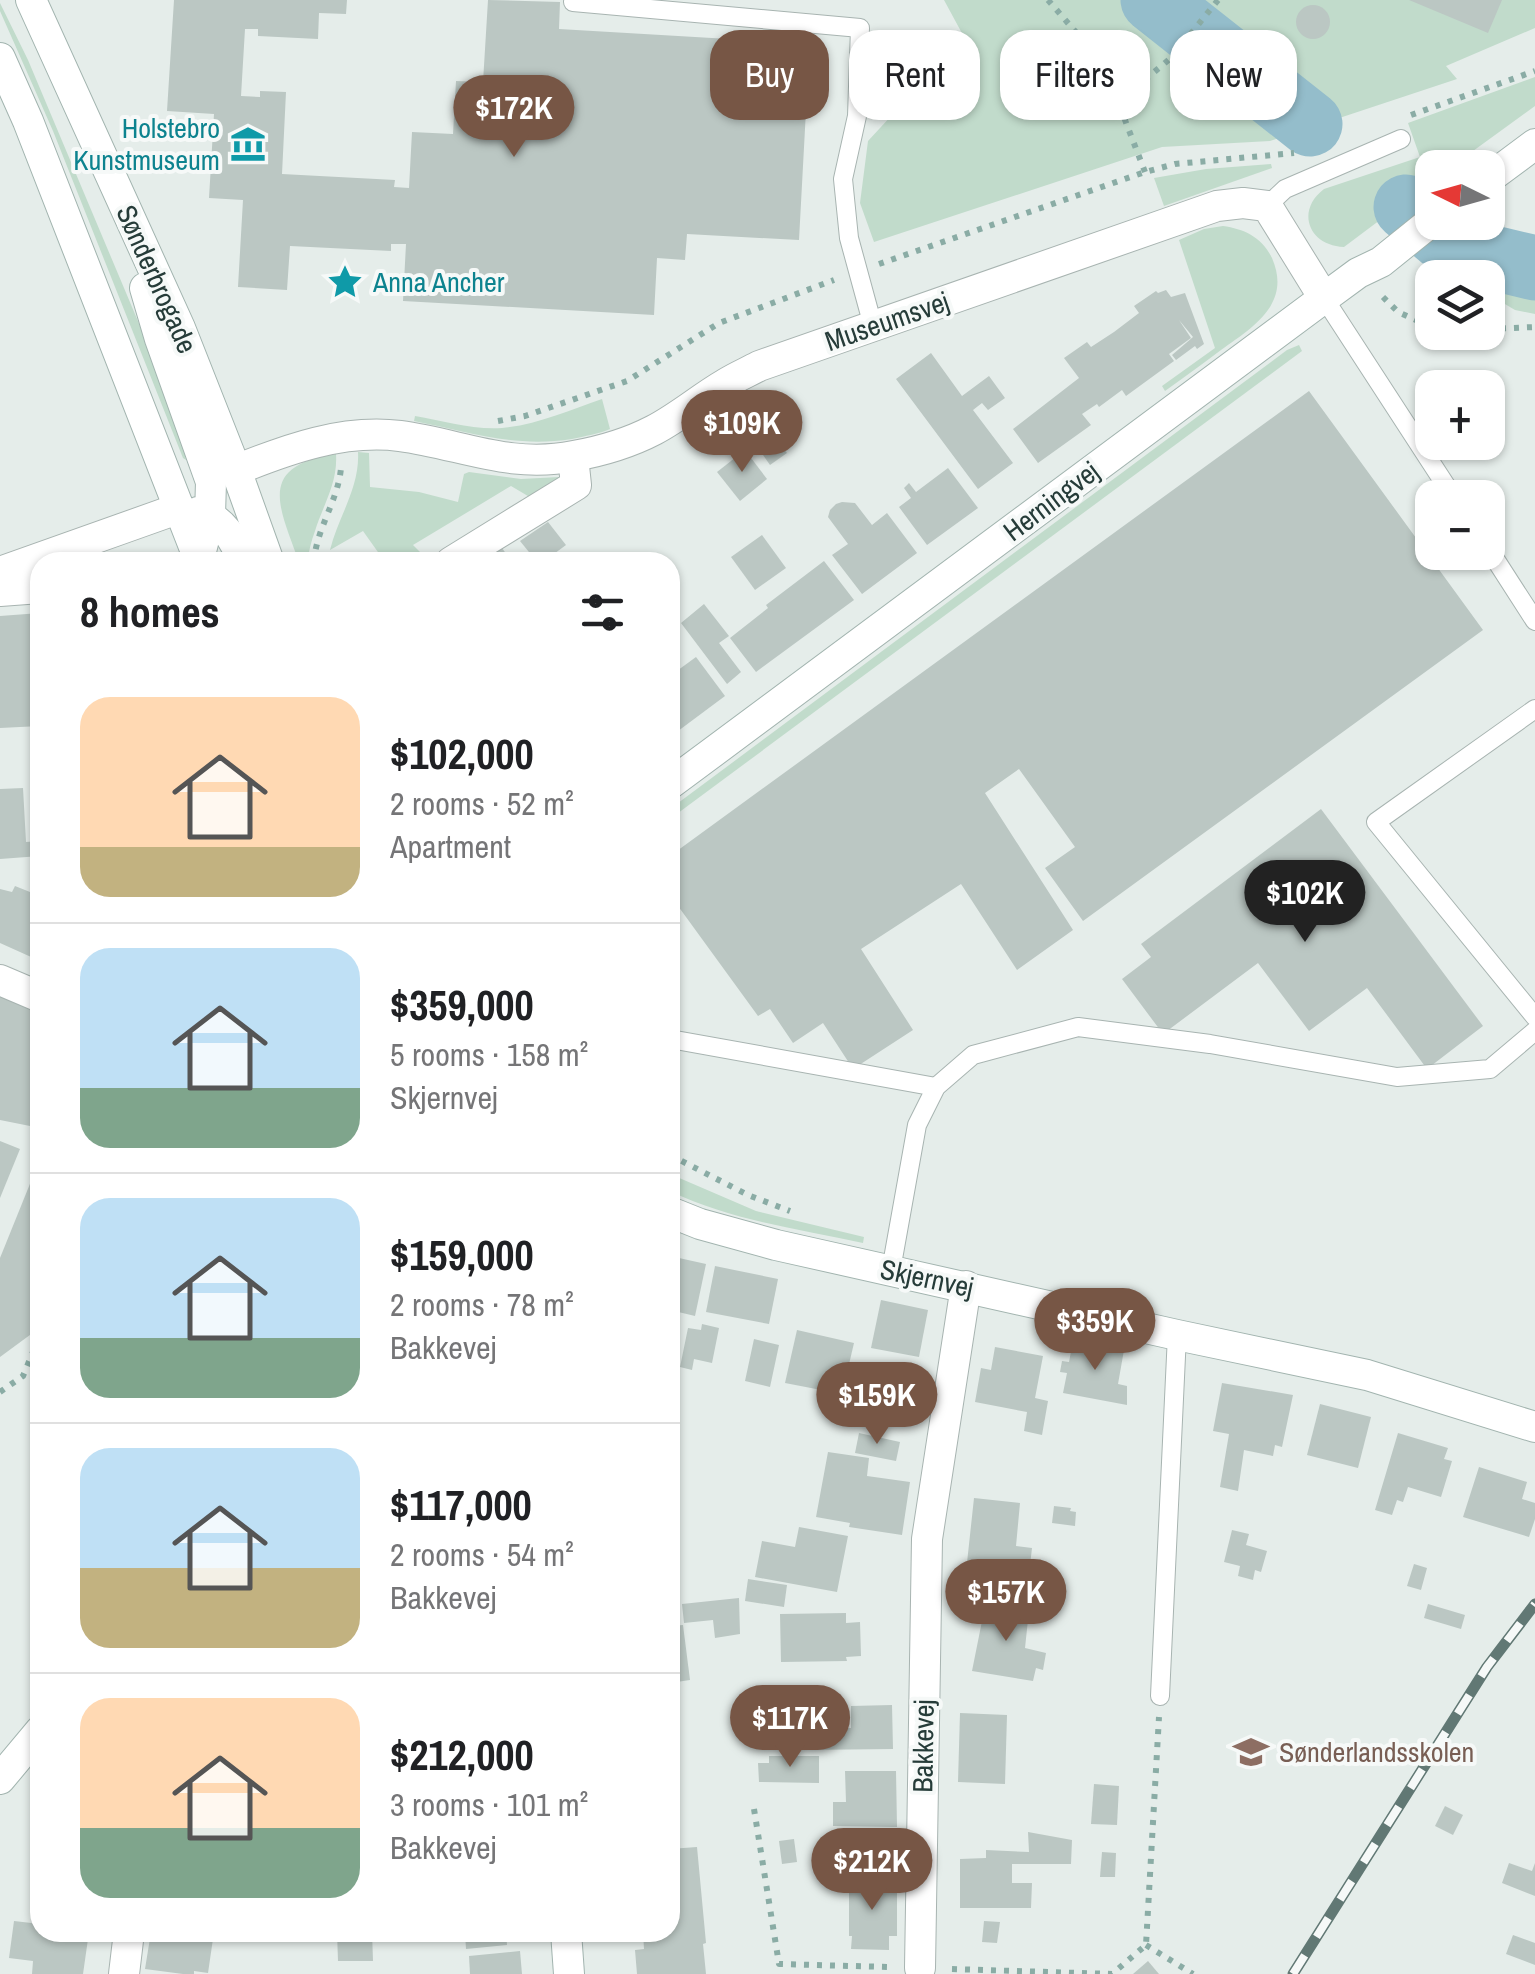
<!DOCTYPE html>
<meta charset="utf-8">
<style>
:root{--surface:#fff;--page:#f6f6f6;--text:#202124;--muted:#757577;--line:#e0e0e0;--accent:#775645}
body{margin:0;font-family:"Archivo Narrow",sans-serif;background:var(--page);color:var(--text);height:100vh;display:flex;flex-direction:column;font-size:38px;white-space:nowrap}
*{box-sizing:border-box;margin:0}
p{font-size:32px;color:var(--muted)}
.icon{flex:none;width:55px;height:55px;fill:none;stroke:currentColor;stroke-width:2;stroke-linecap:round;stroke-linejoin:round}
.map{position:relative;flex:1;overflow:hidden}
.panel{position:absolute;left:30px;top:552px;width:650px;height:1390px;display:flex;flex-direction:column;background:var(--surface);border-radius:30px;box-shadow:0 2px 8px #0004}
.panel>*{flex:none}
.hud{position:absolute;left:710px;top:30px;width:675px;height:90px;display:flex;gap:20px}
.needle{width:65px;rotate:275deg}
.tools{position:absolute;left:1415px;top:150px;display:grid;gap:20px}
.tools a{display:grid;place-items:center;width:90px;height:90px;border-radius:20px;background:var(--surface);box-shadow:0 2px 8px #0004;font-size:50px}
.price{position:absolute;translate:-50% -85px;padding:0 22px;border-radius:35px;background:var(--accent);color:#fff;font-size:32px;line-height:65px;filter:drop-shadow(0 2px 5px #0008)}
.price::after{content:'';position:absolute;left:50%;top:60px;width:30px;height:22px;margin-left:-15px;background:inherit;clip-path:polygon(0 0,100% 0,50% 100%)}
.price.on{background:#222;color:#fff}
ul{padding:0;list-style:none}
li{display:flex;align-items:center;gap:30px;height:250px;padding:0 50px}
li+li{border-top:2px solid var(--line)}
li span{display:grid;place-items:center;flex:none;width:280px;height:200px;border-radius:30px;color:#555}
li>.icon{margin-inline-start:auto}
span .icon{width:120px;height:120px;fill:#fffc;stroke-width:1}
li b{font-size:42px}
h2{display:flex;justify-content:space-between;align-items:center;height:120px;padding:0 50px;font-size:42px}
.chip{padding:0 35px;border-radius:30px;background:var(--surface);box-shadow:0 2px 8px #0004;font-size:35px;line-height:90px}
.chip.on{background:var(--accent);color:#fff}
.map>svg:first-child{display:block}
.green{fill:#c1dbcb}
.lines{fill:none;stroke-linecap:round;stroke-linejoin:round}
.river{stroke:#94bdcb;stroke-width:65}
.building{fill:#bbc7c3}
.lane-casing{stroke:#a8b4b1;stroke-width:20}
.street-casing{stroke:#a8b4b1;stroke-width:32}
.secondary-casing{stroke:#a2b4af;stroke-width:32}
.path{stroke:#8aaca5;stroke-width:6;stroke-dasharray:5 8;stroke-linecap:butt}
.lane{stroke:#fff;stroke-width:18}
.street{stroke:#fff;stroke-width:30}
.secondary{stroke:#fff;stroke-width:30}
.rail-casing{stroke:#617874;stroke-width:11}
.rail{stroke:#f6f9f8;stroke-width:8;stroke-dasharray:22;stroke-linecap:butt}
.labels{text-anchor:middle;stroke-width:8;stroke-linejoin:round;paint-order:stroke}
.culture-label{font-size:28px;fill:#0d838f;stroke:#f6f9f8;text-anchor:end}
.street-label{font-size:28px;fill:#263c39;stroke:#f6f9f8}
.education-label{font-size:28px;fill:#785e54;stroke:#f6f9f8;text-anchor:start}
</style>
<div class="map">
<svg width="1535" height="1974" viewBox="0 0 1535 1974">
<rect width="100%" height="100%" fill="#e5edea"/>
<g class="green">
<polygon points="944,0 1535,0 1535,28 1446,66 1457,79 1270,141 1162,147 874,242 860,203 868,141 964,37"/>
<polygon points="0,3 28,60 180,421 186,460 183,458 53,131 0,11"/>
<path d="M1535,77V106L1451,167L1432,168V181L1344,247C1309,246 1295,211 1324,189L1420,157L1408,123Z"/>
<polygon points="1271,164 1272,168 1164,206 1154,178 1206,169"/>
<path d="M1223,226C1244,229 1262,237 1272,258C1292,304 1253,327 1221,350C1203,364 1184,377 1165,391L1162,386L1215,348L1179,240L1204,229Z"/>
<polygon points="1488,282 1495,286 1535,289 1535,314 1515,310 1488,294"/>
<polygon points="1299,345 1302,351 670,819 670,809 1287,350"/>
<path d="M602,399L610,429C599,434 585,436 572,439C514,448 469,432 414,421L415,416C443,421 473,430 502,428C536,425 570,410 602,399Z"/>
<path d="M358,452L369,453L370,487L419,492L458,502L464,474L469,472L521,479L559,477L561,482L533,499L511,486L413,545L430,562H385L363,531L330,550C338,517 360,488 358,452Z"/>
<path d="M336,454C338,483 323,505 315,531C311,541 309,552 307,562H299C279,506 256,466 336,454Z"/>
<path d="M670,1174L756,1211L864,1237L863,1243C798,1229 730,1220 670,1191Z"/>
</g>
<g class="lines">
<g class="river">
<polyline points="1153,0 1310,124"/>
<polyline points="1406,207 1456,249 1535,268"/>
</g>
</g>
<g class="building">
<polygon points="174,0 347,0 346,14 319,13 318,39 258,36 258,29 245,29 241,96 260,97 260,91 286,92 282,174 395,180 394,187 409,188 412,132 453,134 456,81 483,82 488,0 560,2 559,29 729,39 727,68 808,73 799,240 687,234 685,260 657,258 654,315 403,301 406,244 391,244 391,251 290,246 287,290 238,287 243,200 209,198 214,114 167,111"/>
<polygon points="1409,0 1502,0 1488,33"/>
<circle cx="1313" cy="22" r="17"/>
<polygon points="1166,290 1171,297 1185,293 1204,344 1197,349 1195,346 1176,360 1172,355 1193,337 1179,320 1191,338 1169,354 1174,361 1126,396 1122,390 1099,407 1097,404 1082,414 1091,425 1038,463 1013,429 1079,378 1064,358 1087,342 1091,347 1114,332 1139,313 1134,306 1156,291 1158,293"/>
<polygon points="931,353 962,396 989,376 1005,398 988,410 982,403 973,410 1013,463 978,489 896,379"/>
<polygon points="1309,391 1483,630 1083,921 1045,868 1075,847 1019,769 985,793 1073,930 1017,970 961,884 861,949 913,1030 853,1069 823,1023 793,1043 770,1009 758,1016 670,895 670,856"/>
<polygon points="756,411 787,453 770,465 740,422"/>
<polygon points="745,450 767,479 740,501 717,472"/>
<polygon points="948,468 978,508 927,545 899,507 911,498 904,488 909,483 916,492"/>
<polygon points="842,502 855,503 872,525 887,513 917,553 862,594 832,555 848,544 828,517 830,510 836,504"/>
<polygon points="548,522 566,545 543,562 537,562 520,541"/>
<polygon points="762,535 786,568 755,590 731,557"/>
<polygon points="502,548 512,562 482,562"/>
<polygon points="824,561 854,600 756,672 730,638 768,608 766,605"/>
<polygon points="704,604 729,636 719,643 741,672 727,684 681,623"/>
<polygon points="40,613 40,726 0,728 0,616"/>
<polygon points="696,657 725,696 670,737 670,676"/>
<polygon points="23,788 26,842 40,841 40,856 0,859 0,789"/>
<polygon points="1321,809 1483,1026 1427,1069 1367,988 1309,1031 1258,963 1163,1034 1122,979 1151,957 1141,944"/>
<polygon points="15,886 40,896 40,961 0,943 0,889 12,892"/>
<polygon points="0,995 40,1013 40,1128 0,1120"/>
<polygon points="0,1141 20,1149 0,1198"/>
<polygon points="40,1159 40,1315 34,1332 0,1357 0,1258"/>
<polygon points="670,1256 706,1264 695,1316 670,1310"/>
<polygon points="715,1266 778,1279 769,1324 706,1312"/>
<polygon points="881,1300 928,1310 919,1357 871,1348"/>
<polygon points="702,1324 719,1328 712,1363 694,1359 692,1370 680,1367 688,1328 701,1330"/>
<polygon points="797,1330 854,1343 842,1394 785,1383"/>
<polygon points="754,1339 779,1345 770,1387 745,1381"/>
<polygon points="1073,1341 1124,1350 1118,1384 1127,1386 1127,1405 1063,1393 1067,1373 1060,1372 1062,1361 1069,1362"/>
<polygon points="995,1347 1043,1356 1035,1398 1048,1401 1042,1435 1024,1431 1027,1412 975,1402 981,1368 991,1370"/>
<polygon points="1222,1383 1293,1395 1282,1447 1275,1445 1273,1456 1244,1450 1238,1491 1220,1487 1229,1434 1213,1431"/>
<polygon points="1320,1404 1371,1417 1358,1468 1307,1455"/>
<polygon points="859,1433 900,1442 896,1461 855,1453"/>
<polygon points="1398,1433 1448,1448 1444,1459 1452,1461 1441,1497 1408,1487 1403,1502 1397,1500 1392,1515 1375,1510"/>
<polygon points="828,1452 869,1458 867,1476 910,1482 902,1535 849,1527 850,1523 816,1517"/>
<polygon points="1479,1467 1527,1482 1522,1499 1535,1503 1535,1519 1529,1537 1463,1517"/>
<polygon points="974,1498 1020,1503 1016,1546 1032,1548 1029,1574 1013,1573 1010,1582 1016,1583 1016,1589 980,1587 982,1573 966,1572"/>
<polygon points="1054,1506 1071,1508 1070,1511 1076,1512 1075,1526 1052,1523"/>
<polygon points="799,1527 848,1536 837,1592 755,1577 762,1541 795,1547"/>
<polygon points="1232,1530 1249,1534 1246,1545 1267,1551 1261,1572 1255,1570 1253,1580 1238,1576 1240,1566 1224,1562"/>
<polygon points="1414,1564 1427,1568 1421,1590 1407,1586"/>
<polygon points="748,1579 787,1585 784,1607 745,1601"/>
<polygon points="739,1598 740,1634 715,1638 713,1620 684,1623 682,1604"/>
<polygon points="986,1601 1029,1610 1025,1648 1046,1653 1043,1670 1036,1668 1033,1681 972,1671"/>
<polygon points="1428,1604 1465,1615 1461,1629 1424,1618"/>
<polygon points="846,1613 846,1623 860,1622 861,1656 846,1657 847,1661 781,1662 780,1614"/>
<polygon points="683,1625 690,1680 670,1683 670,1626"/>
<polygon points="892,1705 893,1749 803,1750 804,1729 851,1728 851,1706"/>
<polygon points="960,1713 1007,1715 1005,1784 958,1782"/>
<polygon points="769,1756 819,1756 819,1783 759,1782 758,1763 769,1763"/>
<polygon points="845,1771 896,1771 897,1827 833,1826 833,1802 846,1802"/>
<polygon points="1094,1784 1119,1786 1117,1825 1091,1824"/>
<polygon points="1445,1806 1463,1815 1453,1835 1435,1826"/>
<polygon points="1028,1832 1072,1840 1071,1864 1012,1864 1012,1883 1032,1883 1031,1908 960,1908 960,1859 986,1858 986,1850 1029,1852"/>
<polygon points="794,1839 797,1862 782,1864 779,1841"/>
<polygon points="697,1847 706,1943 703,1944 706,1974 637,1974 635,1950 644,1949 643,1932 670,1932 670,1849"/>
<polygon points="1102,1852 1116,1853 1115,1877 1100,1877"/>
<polygon points="1509,1863 1532,1871 1535,1863 1535,1896 1502,1883"/>
<polygon points="854,1876 884,1876 884,1886 897,1886 897,1936 889,1936 889,1950 851,1949 852,1936 849,1936 849,1886 854,1887"/>
<polygon points="14,1921 40,1924 40,1932 89,1932 83,1974 32,1974 33,1961 9,1958"/>
<polygon points="984,1921 1000,1922 997,1943 982,1942"/>
<polygon points="151,1932 214,1932 208,1973 194,1971 194,1974 183,1974 145,1969"/>
<polygon points="337,1932 372,1932 373,1961 338,1961"/>
<polygon points="465,1932 506,1932 507,1945 466,1949"/>
<polygon points="1513,1935 1535,1943 1535,1965 1506,1954"/>
<polygon points="520,1951 522,1974 470,1974 469,1956"/>
<polygon points="1148,1961 1159,1974 1133,1974"/>
</g>
<g class="lines">
<defs>
<g id="lane">
<polyline points="573,2 860,28 857,116 843,179 849,238 873,326"/>
<polyline points="1267,206 1285,189 1401,139"/>
<polyline points="1324,298 1454,498"/>
<polyline points="1488,548 1535,621"/>
<polyline points="1535,709 1376,822 1535,1017"/>
<polyline points="670,1039 936,1087"/>
<polyline points="891,1270 917,1125 936,1087 973,1055 1078,1027 1210,1044 1397,1077 1490,1069 1535,1031"/>
<polyline points="1160,1696 1177,1335"/>
</g>
<g id="street">
<path d="M236,470C288,449 343,429 400,436C461,444 509,469 574,456C602,451 629,443 654,430C679,417 701,398 725,384C736,377 748,372 759,366L1217,206L1243,203L1267,206L1324,298"/>
<polyline points="451,562 576,485 573,457"/>
<polyline points="0,572 180,508"/>
<polyline points="0,591 40,588"/>
<polyline points="0,980 40,997"/>
<polyline points="920,1968 927,1539 966,1286"/>
<polyline points="124,1974 129,1932"/>
</g>
<g id="secondary">
<polyline points="31,0 180,328 236,470 269,562"/>
<polyline points="0,58 28,121 200,562"/>
<polyline points="1488,179 1535,144"/>
<polyline points="145,288 160,339 211,482 210,515 199,559"/>
<path d="M198,512C223,518 234,540 244,562"/>
<polyline points="670,784 1324,298 1358,273 1381,262 1432,221"/>
<polyline points="670,1212 700,1224 776,1245 1177,1335 1367,1375 1535,1427"/>
<polyline points="0,1779 40,1731"/>
<polyline points="566,1932 569,1974"/>
</g>
</defs>
<use href="#lane" class="lane-casing"/>
<use href="#street" class="street-casing"/>
<use href="#secondary" class="secondary-casing"/>
<g class="path">
<polyline points="1048,0 1113,75 1127,95"/>
<polyline points="1411,115 1535,71"/>
<polyline points="1145,172 1125,120 1127,95 1172,57 1218,0"/>
<polyline points="879,264 1145,172 1175,164 1294,153"/>
<polyline points="1383,297 1398,312 1432,327"/>
<polyline points="1488,329 1535,327"/>
<polyline points="498,421 525,416 627,381 719,323 834,280"/>
<path d="M314,562C316,529 338,501 341,468"/>
<polyline points="670,1155 748,1195 790,1211"/>
<polyline points="0,1392 23,1376 40,1335"/>
<polyline points="754,1809 779,1964 889,1967"/>
<polyline points="1146,1945 1193,1974"/>
<polyline points="952,1969 1112,1974 1146,1945 1159,1717"/>
</g>
<use href="#lane" class="lane"/>
<use href="#street" class="street"/>
<use href="#secondary" class="secondary"/>
<defs>
<polyline id="rail" points="1293,1974 1487,1667 1535,1604"/>
</defs>
<use href="#rail" class="rail-casing"/>
<use href="#rail" class="rail"/>
</g>
<defs>
<symbol id="museum-bare" viewBox="-9 -9 18 18"><path d="M0-6L6-3V-2H-6V-3ZM-5-1h2V3h-2ZM-1-1h2V3h-2ZM3-1h2V3H3ZM-6 4H6V6H-6Z" fill="#0f9aa8" stroke="#f6f9f8" stroke-width="2.5" paint-order="stroke"/></symbol>
<symbol id="sight-bare" viewBox="-9 -9 18 18"><path d="M0-6L1.8-2.2L6-1.7L2.9 1.2L3.7 5.4L0 3.3L-3.7 5.4L-2.9 1.2L-6-1.7L-1.8-2.2Z" fill="#0f9aa8" stroke="#f6f9f8" stroke-width="2.5" paint-order="stroke"/></symbol>
<symbol id="school-bare" viewBox="-9 -9 18 18"><path d="M0-5L7-2L0 1L-7-2ZM-4 1L0 2.5L4 1V4Q0 6-4 4Z" fill="#8d6e63" stroke="#f6f9f8" stroke-width="2.5" paint-order="stroke"/></symbol>
</defs>
<g fill-rule="evenodd">
<use href="#museum-bare" x="223" y="119" width="50" height="50"/>
<use href="#sight-bare" x="320" y="257" width="50" height="50"/>
<use href="#school-bare" x="1226" y="1727" width="50" height="50"/>
</g>
<g class="labels">
<g class="culture-label">
<text x="220" y="138">Holstebro<tspan x="220" dy="32">Kunstmuseum</tspan></text>
<text x="373" y="292" text-anchor="start">Anna Ancher</text>
</g>
<g class="street-label">
<text transform="translate(157 279) rotate(66)" y="10">Sønderbrogade</text>
<text transform="translate(887 321) rotate(-19)" y="10">Museumsvej</text>
<text transform="translate(1051 501) rotate(-37)" y="10">Herningvej</text>
<text transform="translate(927 1278) rotate(12)" y="10">Skjernvej</text>
<text transform="translate(923 1746) rotate(-89)" y="10">Bakkevej</text>
</g>
<g class="education-label">
<text x="1279" y="1762">Sønderlandsskolen</text>
</g>
</g>
</svg>
<div class="tools">
<a><svg class="needle" viewBox="-14 -14 28 28"><path d="M0-13l5 13h-10z" fill="#e53935"/><path d="M0 13l5-13h-10z" fill="#757577"/></svg></a>
<a><svg class="icon" aria-label="layers" viewBox="0 0 24 24"><path d="M12 4l9 5-9 5-9-5zM3 14l9 5 9-5"/></svg></a>
<a>+</a>
<a>−</a>
</div>
<b class="price" style="left:514px;top:160px">$172K</b>
<b class="price" style="left:742px;top:475px">$109K</b>
<b class="price on" style="left:1305px;top:945px">$102K</b>
<b class="price" style="left:1095px;top:1373px">$359K</b>
<b class="price" style="left:877px;top:1447px">$159K</b>
<b class="price" style="left:1006px;top:1644px">$157K</b>
<b class="price" style="left:790px;top:1770px">$117K</b>
<b class="price" style="left:872px;top:1913px">$212K</b>
<div class="hud">
<a class="chip on">Buy</a>
<a class="chip">Rent</a>
<a class="chip">Filters</a>
<a class="chip">New</a>
</div>
<section class="panel">
<h2>8 homes<svg class="icon" aria-label="filters" viewBox="0 0 24 24"><path d="M4 7h16M4 17h16"/><circle cx="9" cy="7" r="2"/><circle cx="15" cy="17" r="2"/></svg></h2>
<ul>
<li><span style="background:linear-gradient(#ffd9b3 75%,#c2b280 0)"><svg class="icon" aria-label="home" viewBox="0 0 24 24"><path d="M3 11l9-7 9 7M6 9v11h12V9"/></svg></span><div><b>$102,000</b><p>2 rooms · 52 m²</p><p>Apartment</p></div></li>
<li><span style="background:linear-gradient(#bfe0f5 70%,#7fa58c 0)"><svg class="icon" aria-label="home" viewBox="0 0 24 24"><path d="M3 11l9-7 9 7M6 9v11h12V9"/></svg></span><div><b>$359,000</b><p>5 rooms · 158 m²</p><p>Skjernvej</p></div></li>
<li><span style="background:linear-gradient(#bfe0f5 70%,#7fa58c 0)"><svg class="icon" aria-label="home" viewBox="0 0 24 24"><path d="M3 11l9-7 9 7M6 9v11h12V9"/></svg></span><div><b>$159,000</b><p>2 rooms · 78 m²</p><p>Bakkevej</p></div></li>
<li><span style="background:linear-gradient(#bfe0f5 60%,#c2b280 0)"><svg class="icon" aria-label="home" viewBox="0 0 24 24"><path d="M3 11l9-7 9 7M6 9v11h12V9"/></svg></span><div><b>$117,000</b><p>2 rooms · 54 m²</p><p>Bakkevej</p></div></li>
<li><span style="background:linear-gradient(#ffd9b3 65%,#7fa58c 0)"><svg class="icon" aria-label="home" viewBox="0 0 24 24"><path d="M3 11l9-7 9 7M6 9v11h12V9"/></svg></span><div><b>$212,000</b><p>3 rooms · 101 m²</p><p>Bakkevej</p></div></li>
</ul>
</section>
</div>
